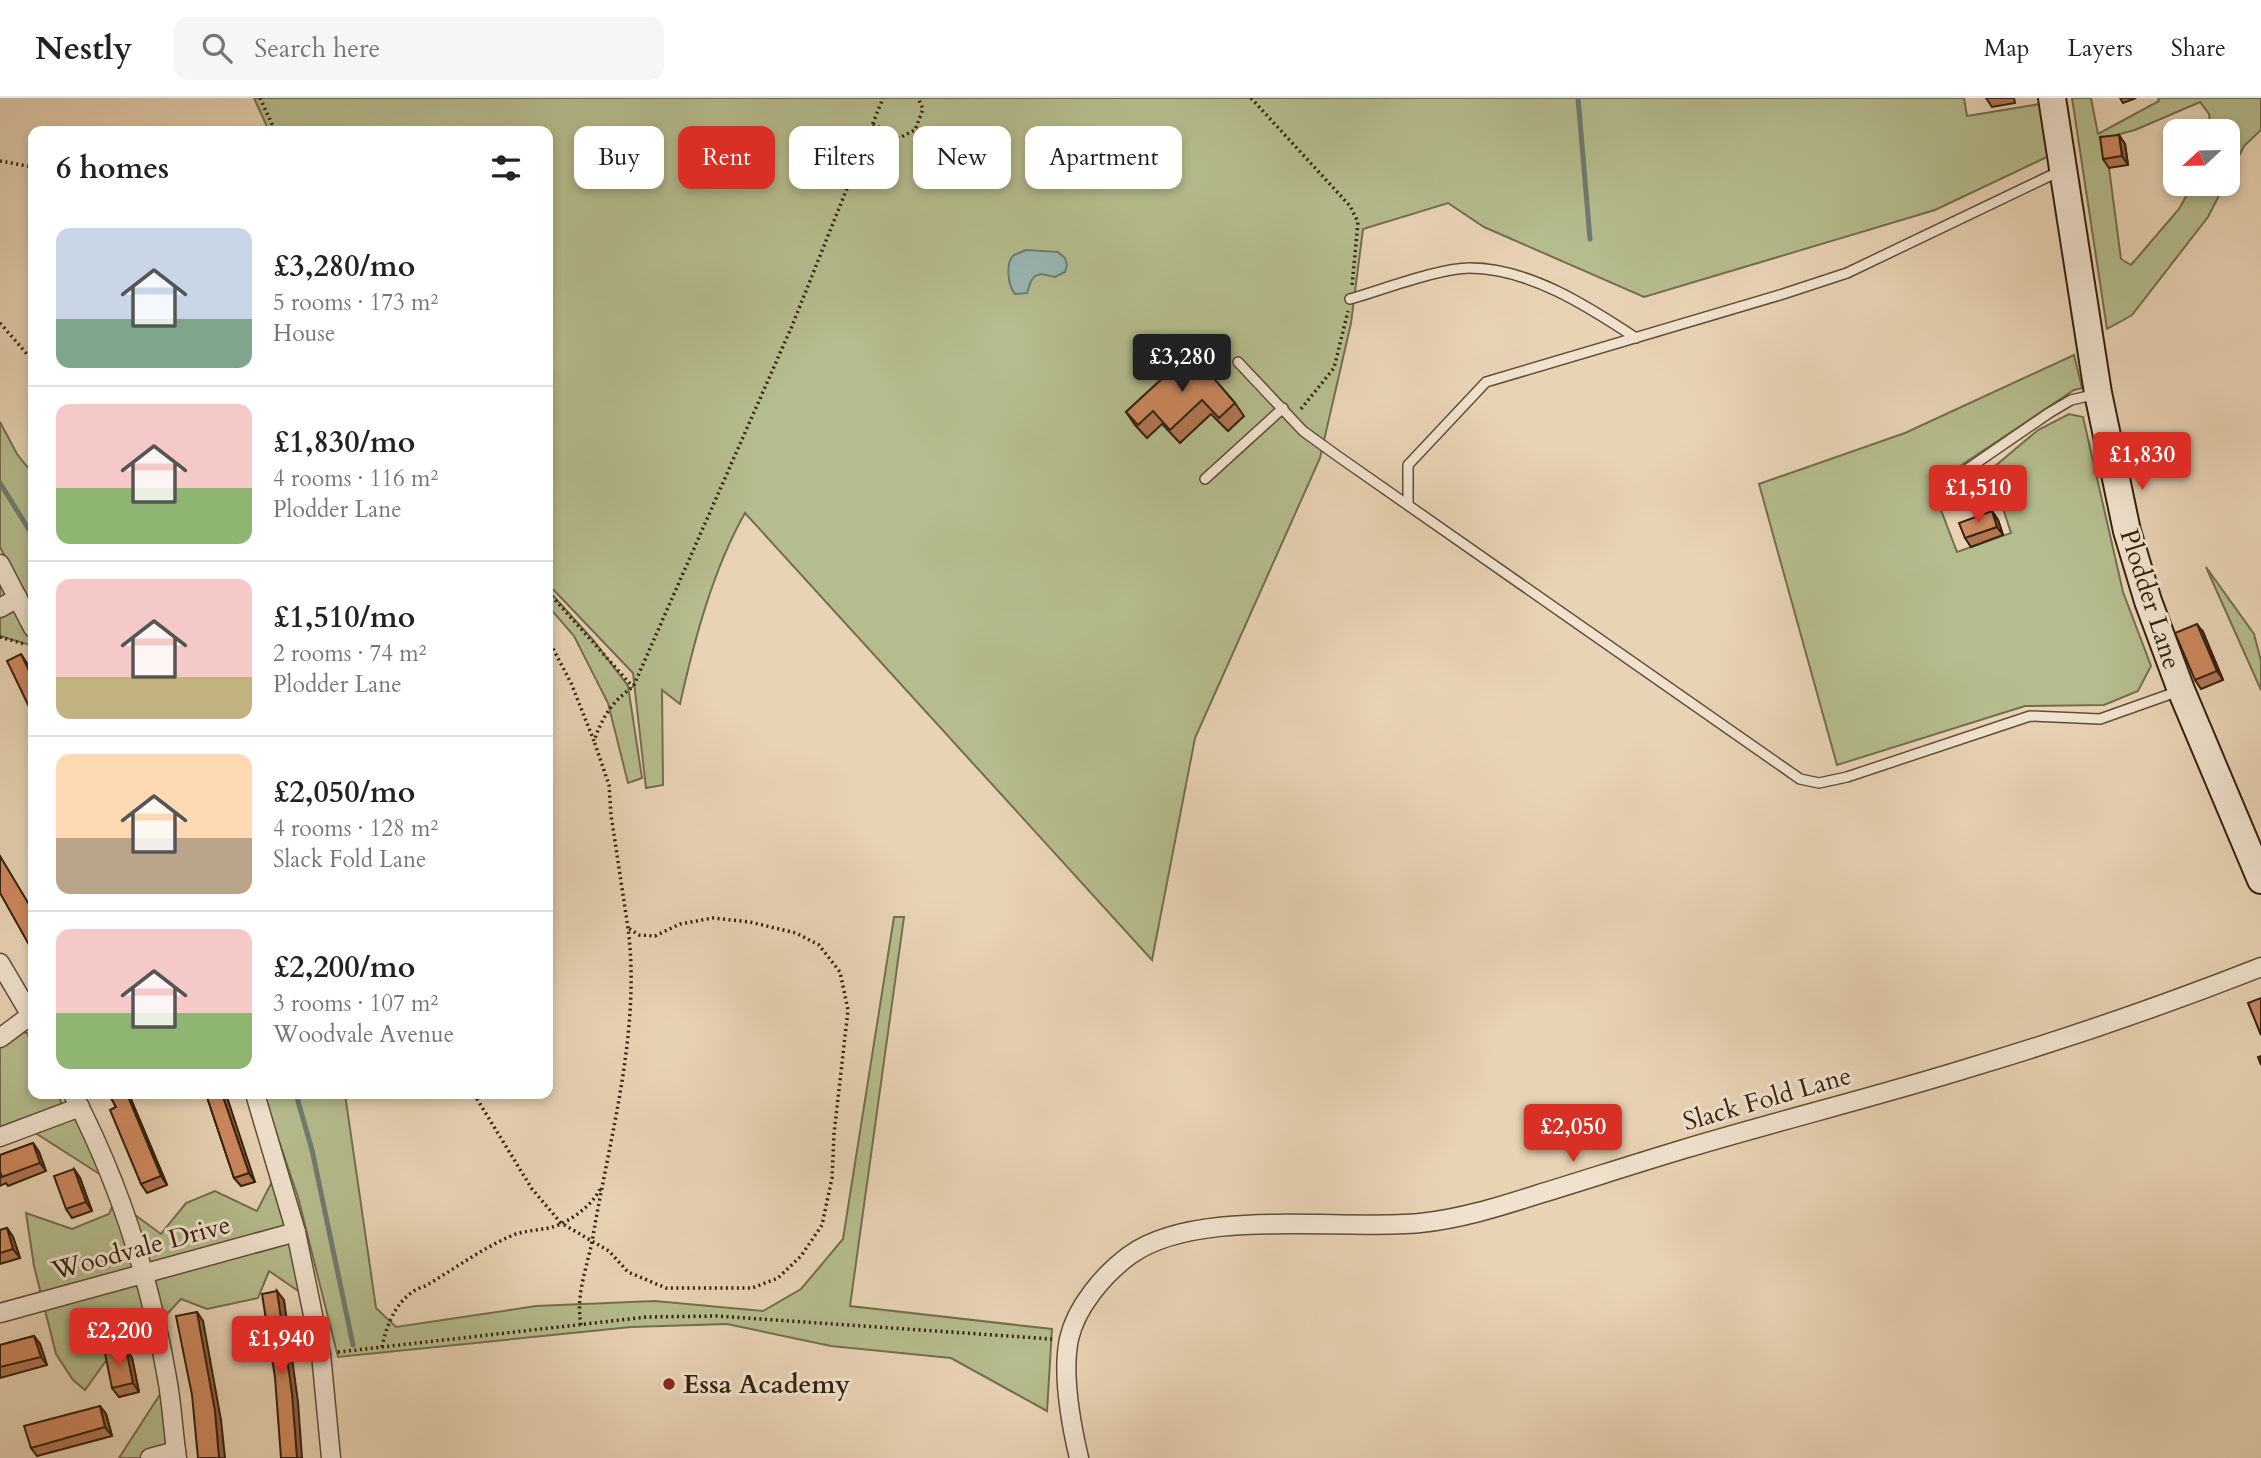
<!DOCTYPE html>
<meta charset="utf-8">
<style>
:root{--surface:#fff;--page:#f6f6f6;--text:#222;--muted:#767676;--line:#e0e0e0;--accent:#d93025}
body{margin:0;font-family:Cardo,serif;background:var(--page);color:var(--text);height:100vh;display:flex;flex-direction:column;font-size:26px;white-space:nowrap}
*{box-sizing:border-box;margin:0}
p{font-size:23px;color:var(--muted)}
.icon{flex:none;width:38px;height:38px;fill:none;stroke:currentColor;stroke-width:2;stroke-linecap:round;stroke-linejoin:round}
.map{position:relative;flex:1;overflow:hidden}
.details{position:absolute;left:28px;top:28px;width:525px;height:973px;display:flex;flex-direction:column;background:var(--surface);border-radius:14px;box-shadow:0 4px 10px #0003}
.details>*{flex:none}
.hud{position:absolute;left:574px;top:28px;width:665px;height:63px;display:flex;gap:14px}
.needle{width:46px;rotate:248deg}
.fabs{position:absolute;left:2163px;top:21px;display:grid;gap:14px}
.fabs a{display:grid;place-items:center;width:77px;height:77px;border-radius:14px;background:var(--surface);box-shadow:0 4px 10px #0003;font-size:35px}
.price{position:absolute;translate:-50% -60px;padding:0 16px;border-radius:7px;background:var(--accent);color:#fff;font-size:23px;line-height:46px;filter:drop-shadow(0 2px 4px #0008)}
.price::after{content:'';position:absolute;left:50%;top:42px;width:21px;height:16px;margin-left:-10px;background:inherit;clip-path:polygon(0 0,100% 0,50% 100%)}
.price.on{background:#222;color:#fff}
ul{padding:0;list-style:none}
li{display:flex;align-items:center;gap:21px;height:175px;padding:0 28px}
li+li{border-top:2px solid var(--line)}
li span{display:grid;place-items:center;flex:none;width:196px;height:140px;border-radius:14px;color:#555}
li>.icon{margin-inline-start:auto}
span .icon{width:84px;height:84px;fill:#fffc;stroke-width:1}
li b{font-size:30px}
h2{display:flex;justify-content:space-between;align-items:center;height:84px;padding:0 28px;font-size:30px}
.tag{padding:0 24px;border-radius:14px;background:var(--surface);box-shadow:0 4px 10px #0003;font-size:24px;line-height:63px}
.tag.on{background:var(--accent);color:#fff}
header{display:flex;align-items:center;gap:42px;box-sizing:border-box;height:98px;padding:0 35px;background:var(--surface);border-bottom:2px solid var(--line)}
header strong{font-size:33px}
nav{display:flex;gap:38px;margin-inline-start:auto;font-size:24px}
.search{width:490px;height:63px;background:var(--page);display:flex;align-items:center;gap:18px;box-sizing:border-box;padding:0 24px;border-radius:14px;color:var(--muted);font-size:26px}
.map>svg:first-child{display:block}
.green{fill:#b5bc8d;stroke:#756e4d;stroke-width:2}
.water{fill:#98b7b3;stroke:#707b71;stroke-width:2}
.lines{fill:none;stroke-linecap:round;stroke-linejoin:round}
.stream{stroke:#707b71;stroke-width:5}
.lane-casing{stroke:#624e37;stroke-width:12}
.street-casing{stroke:#624e37;stroke-width:21}
.secondary-casing{stroke:#35210d;stroke-width:30}
.path{stroke:#35210d;stroke-width:3.5;stroke-dasharray:2 3.5;stroke-linecap:butt}
.lane{stroke:#f0e2ce;stroke-width:9}
.street{stroke:#f0e2ce;stroke-width:18}
.secondary{stroke:#f0e2ce;stroke-width:26}
.wall{fill:#b17552;stroke:#35210d;stroke-width:2}
.shaded-wall{fill:#905f42;stroke:#35210d;stroke-width:2}
.building{fill:#ce885f;stroke:#35210d;stroke-width:2}
.poi-dot{fill:#8f2418;stroke:#f0e2ce;stroke-width:2.5}
.labels{text-anchor:middle;stroke-width:6;stroke-linejoin:round;paint-order:stroke}
.street-label{font-size:26px;fill:#35210d;stroke:#f0e2ce}
.poi-label{font-size:26px;font-weight:bold;fill:#35210d;stroke:#f0e2ce;text-anchor:start}
</style>
<header>
<strong>Nestly</strong>
<div class="search"><svg class="icon" aria-label="search" viewBox="0 0 24 24"><circle cx="10" cy="10" r="6"/><path d="M15 15l6 6"/></svg>Search here</div>
<nav><a>Map</a><a>Layers</a><a>Share</a></nav>
</header>
<div class="map">
<svg width="2261" height="1360" viewBox="0 0 2261 1360">
<rect width="100%" height="100%" fill="#e8d3b4"/>
<filter id="stains"><feTurbulence type="fractalNoise" baseFrequency=".00286" numOctaves="4"/><feColorMatrix values="0 0 0 0 .2 0 0 0 0 .09 0 0 0 0 .02 0 0 0 .5 -.17"/></filter>
<radialGradient id="worn" r=".72"><stop offset=".6" stop-color="#630" stop-opacity="0"/><stop offset="1" stop-color="#630" stop-opacity=".3"/></radialGradient>
<g class="green">
<path d="M254,0H1964L1967,18L2040,6L2049,58L1935,112L1644,199L1484,129L1448,105L1363,131L1351,225L1320,360L1195,640L1152,862L745,415C713,471 694,543 680,606L662,592L663,687L646,690L633,575L548,486V33H269Z"/>
<polygon points="2072,0 2091,0 2098,36 2159,3 2158,0 2261,0 2261,32 2244,48 2228,80 2228,33 2211,33 2209,16 2200,4 2135,32 2105,40 2121,161 2131,167 2179,111 2193,86 2225,86 2208,119 2132,217 2107,231"/>
<polygon points="2074,257 2082,290 2074,292 1945,378 1941,412 1957,454 2011,435 1996,389 1982,379 2038,332 2069,316 2083,319 2123,494 2151,568 2138,593 2104,607 2025,608 1837,667 1759,386 1905,335"/>
<polygon points="0,324 17,356 33,376 33,512 0,449"/>
<polygon points="0,466 33,530 33,548 0,538"/>
<polygon points="2206,469 2254,536 2261,563 2261,592"/>
<polygon points="548,492 594,543 628,588 642,680 628,685 608,605 574,538 548,508"/>
<polygon points="894,819 904,819 850,1208 1052,1231 1047,1313 951,1260 831,1248 727,1226 631,1229 338,1259 298,1099 263,996 345,996 376,1210 396,1229 536,1208 655,1203 763,1213 801,1191 843,1141"/>
<polygon points="22,934 27,935 33,948 33,996 58,996 62,1007 0,1033 0,947"/>
<polygon points="80,1009 112,1084 26,1029"/>
<polygon points="278,1072 310,1201 269,1173 258,1200 207,1211 181,1201 156,1228 162,1255 128,1232 85,1292 73,1282 56,1256 34,1168 26,1115 72,1131 109,1116 117,1096 120,1106 161,1136 186,1105 215,1093 257,1113"/>
<polygon points="168,1284 177,1360 119,1360"/>
</g>
<path class="water" d="M1026,152L1058,154L1065,160L1067,167L1065,174L1055,179L1041,176L1035,178L1031,183L1027,195L1015,196C1008,188 1005,164 1014,157C1016,156 1024,153 1026,152Z"/>
<g class="lines">
<g class="stream">
<polyline points="1578,0 1590,141"/>
<polyline points="0,385 33,438"/>
<polyline points="296,996 312,1052 353,1247"/>
</g>
<defs>
<g id="lane">
<path d="M1350,201C1382,192 1439,170 1470,170C1529,170 1589,209 1636,240"/>
<polyline points="1238,264 1303,333 1339,359 1800,681 1819,685 1847,679 2030,618 2100,621 2179,593"/>
<polyline points="1966,372 2049,315 2071,302 2097,296"/>
<polyline points="1205,381 1283,310"/>
<polyline points="1408,406 1408,367 1486,284 1783,196 1847,175 2060,73"/>
</g>
<g id="street">
<polyline points="0,466 33,530"/>
<polyline points="0,510 18,500"/>
<polyline points="0,865 33,921"/>
<polyline points="0,940 31,917"/>
<path d="M73,996C119,1084 150,1182 167,1280C172,1306 173,1333 177,1360"/>
<polyline points="255,996 296,1134 321,1256 331,1360"/>
<polyline points="0,1039 80,1009"/>
<polyline points="0,1215 296,1134"/>
<polyline points="150,1360 176,1353"/>
<path d="M1079,1360C1071,1326 1062,1275 1069,1241C1076,1209 1104,1176 1130,1157C1197,1109 1338,1133 1420,1125C1460,1121 1498,1109 1536,1097C1585,1082 1634,1066 1684,1051C1781,1022 1879,998 1975,968C2072,939 2167,906 2261,869"/>
</g>
<polyline id="secondary" points="2052,0 2098,295 2127,433 2148,503 2181,592 2261,782"/>
</defs>
<use href="#lane" class="lane-casing"/>
<use href="#street" class="street-casing"/>
<use href="#secondary" class="secondary-casing"/>
<g class="path">
<polyline points="260,0 275,33"/>
<polyline points="1251,0 1350,108 1358,124 1352,188"/>
<polyline points="873,26 899,40 915,32 923,11 918,0"/>
<polyline points="0,63 33,69"/>
<polyline points="891,77 895,38"/>
<polyline points="0,225 33,263"/>
<polyline points="1301,311 1334,270 1348,213"/>
<polyline points="548,494 633,589"/>
<polyline points="0,539 24,546"/>
<path d="M548,541L571,585L594,643C602,620 612,603 633,589L792,228L883,0"/>
<polyline points="474,996 532,1091 561,1125 609,1153 628,1174 666,1190 752,1190 778,1180 801,1158 822,1127 832,1080 834,1036 848,912 840,874 819,847 796,835 750,824 713,820 680,826 655,838 639,837 628,830"/>
<path d="M581,1227C575,1196 588,1168 593,1138C610,1038 641,932 628,830L611,717L609,687L594,643"/>
<path d="M382,1249C387,1224 399,1196 425,1188C453,1172 481,1151 511,1138C522,1133 532,1133 543,1131C563,1129 591,1110 600,1091"/>
<polyline points="338,1254 647,1219 716,1218 1052,1241"/>
</g>
<use href="#lane" class="lane"/>
<use href="#street" class="street"/>
<use href="#secondary" class="secondary"/>
</g>
<g class="wall">
<polygon points="1986,0 2014,0 2015,5 1992,9"/>
<polygon points="2120,0 2136,0 2123,5"/>
<polygon points="2119,37 2125,46 2128,67 2109,70 2103,61"/>
<polygon points="1191,254 1235,305 1244,318 1228,333 1211,316 1180,345 1162,326 1147,340 1135,327 1126,314"/>
<polygon points="1992,413 1998,422 2003,437 1971,449 1965,440"/>
<polygon points="2203,534 2223,582 2201,591 2195,582"/>
<polygon points="109,996 134,996 134,997 130,999 167,1087 147,1095 141,1086 116,1009"/>
<polygon points="206,996 255,1084 241,1088 234,1080"/>
<polygon points="33,1045 39,1054 46,1073 8,1088 6,1085 0,1088 0,1057"/>
<polygon points="74,1071 80,1080 92,1113 72,1120 66,1111"/>
<polygon points="7,1130 13,1139 20,1160 0,1166 0,1132"/>
<polygon points="34,1238 40,1246 47,1267 0,1280 0,1247"/>
<polygon points="126,1251 132,1260 139,1294 119,1299 112,1290"/>
<polygon points="100,1308 106,1316 112,1338 37,1358 31,1350"/>
</g>
<g class="shaded-wall">
<polygon points="2119,37 2125,46 2128,67 2122,58"/>
<polygon points="1992,413 1998,422 2003,437 1997,429"/>
<polygon points="2197,526 2203,534 2223,582 2217,573"/>
<polygon points="21,556 27,565 33,577 33,581"/>
<polygon points="127,996 128,996 130,999 167,1087 161,1078"/>
<polygon points="222,996 226,996 255,1084 249,1075"/>
<polygon points="33,1045 39,1054 46,1073 40,1065"/>
<polygon points="74,1071 80,1080 92,1113 86,1104"/>
<polygon points="7,1130 13,1139 20,1160 13,1151"/>
<polygon points="277,1193 284,1202 298,1304 302,1360 297,1360"/>
<polygon points="197,1214 203,1223 221,1322 225,1360 219,1360"/>
<polygon points="34,1238 40,1246 47,1267 41,1259"/>
<polygon points="126,1251 132,1260 139,1294 133,1285"/>
<polygon points="100,1308 106,1316 112,1338 105,1329"/>
</g>
<g class="building">
<polygon points="2119,37 2122,58 2103,61 2100,39"/>
<polygon points="1191,254 1235,305 1219,320 1202,302 1170,332 1153,313 1138,327 1126,314"/>
<polygon points="1992,413 1997,429 1965,440 1959,425"/>
<polygon points="2197,526 2217,573 2195,582 2175,535"/>
<polygon points="21,556 33,581 33,617 7,563"/>
<polygon points="0,758 33,813 33,854 0,795"/>
<polygon points="2261,900 2261,937 2248,905"/>
<polygon points="2261,958 2261,967 2258,959"/>
<polygon points="109,996 127,996 161,1078 141,1086 110,1012 116,1009"/>
<polygon points="206,996 222,996 249,1075 234,1080"/>
<polygon points="33,1045 40,1065 2,1079 1,1076 0,1077 0,1057"/>
<polygon points="74,1071 86,1104 66,1111 54,1078"/>
<polygon points="7,1130 13,1151 0,1155 0,1132"/>
<polygon points="277,1193 292,1295 297,1360 281,1360 275,1279 262,1196"/>
<polygon points="197,1214 215,1313 219,1360 198,1360 192,1297 176,1218"/>
<polygon points="34,1238 41,1259 0,1269 0,1247"/>
<polygon points="126,1251 133,1285 112,1290 105,1255"/>
<polygon points="100,1308 105,1329 31,1350 24,1328"/>
</g>
<circle class="poi-dot" cx="669" cy="1286" r="7"/>
<g class="labels">
<g class="street-label">
<text transform="translate(2151 501) rotate(72)" y="9">Plodder Lane</text>
<text transform="translate(1767 1000) rotate(-16)" y="9">Slack Fold Lane</text>
<text transform="translate(141 1149) rotate(-15)" y="9">Woodvale Drive</text>
</g>
<g class="poi-label">
<text x="683" y="1295">Essa Academy</text>
</g>
</g>
<rect width="100%" height="100%" filter="url(#stains)"/>
<rect width="100%" height="100%" fill="url(#worn)"/>
</svg>
<div class="fabs">
<a><svg class="needle" viewBox="-14 -14 28 28"><path d="M0-13l5 13h-10z" fill="#e53935"/><path d="M0 13l5-13h-10z" fill="#767676"/></svg></a>
</div>
<b class="price on" style="left:1182px;top:296px">£3,280</b>
<b class="price" style="left:2142px;top:394px">£1,830</b>
<b class="price" style="left:1978px;top:427px">£1,510</b>
<b class="price" style="left:1573px;top:1066px">£2,050</b>
<b class="price" style="left:119px;top:1270px">£2,200</b>
<b class="price" style="left:281px;top:1278px">£1,940</b>
<div class="hud">
<a class="tag">Buy</a>
<a class="tag on">Rent</a>
<a class="tag">Filters</a>
<a class="tag">New</a>
<a class="tag">Apartment</a>
</div>
<section class="details">
<h2>6 homes<svg class="icon" aria-label="filters" viewBox="0 0 24 24"><path d="M4 7h16M4 17h16"/><circle cx="9" cy="7" r="2"/><circle cx="15" cy="17" r="2"/></svg></h2>
<ul>
<li><span style="background:linear-gradient(#c9d6e8 65%,#7fa58c 0)"><svg class="icon" aria-label="home" viewBox="0 0 24 24"><path d="M3 11l9-7 9 7M6 9v11h12V9"/></svg></span><div><b>£3,280/mo</b><p>5 rooms · 173 m²</p><p>House</p></div></li>
<li><span style="background:linear-gradient(#f6c9c9 60%,#8fb573 0)"><svg class="icon" aria-label="home" viewBox="0 0 24 24"><path d="M3 11l9-7 9 7M6 9v11h12V9"/></svg></span><div><b>£1,830/mo</b><p>4 rooms · 116 m²</p><p>Plodder Lane</p></div></li>
<li><span style="background:linear-gradient(#f6c9c9 70%,#c2b280 0)"><svg class="icon" aria-label="home" viewBox="0 0 24 24"><path d="M3 11l9-7 9 7M6 9v11h12V9"/></svg></span><div><b>£1,510/mo</b><p>2 rooms · 74 m²</p><p>Plodder Lane</p></div></li>
<li><span style="background:linear-gradient(#ffd9b3 60%,#b9a48a 0)"><svg class="icon" aria-label="home" viewBox="0 0 24 24"><path d="M3 11l9-7 9 7M6 9v11h12V9"/></svg></span><div><b>£2,050/mo</b><p>4 rooms · 128 m²</p><p>Slack Fold Lane</p></div></li>
<li><span style="background:linear-gradient(#f6c9c9 60%,#8fb573 0)"><svg class="icon" aria-label="home" viewBox="0 0 24 24"><path d="M3 11l9-7 9 7M6 9v11h12V9"/></svg></span><div><b>£2,200/mo</b><p>3 rooms · 107 m²</p><p>Woodvale Avenue</p></div></li>
</ul>
</section>
</div>
